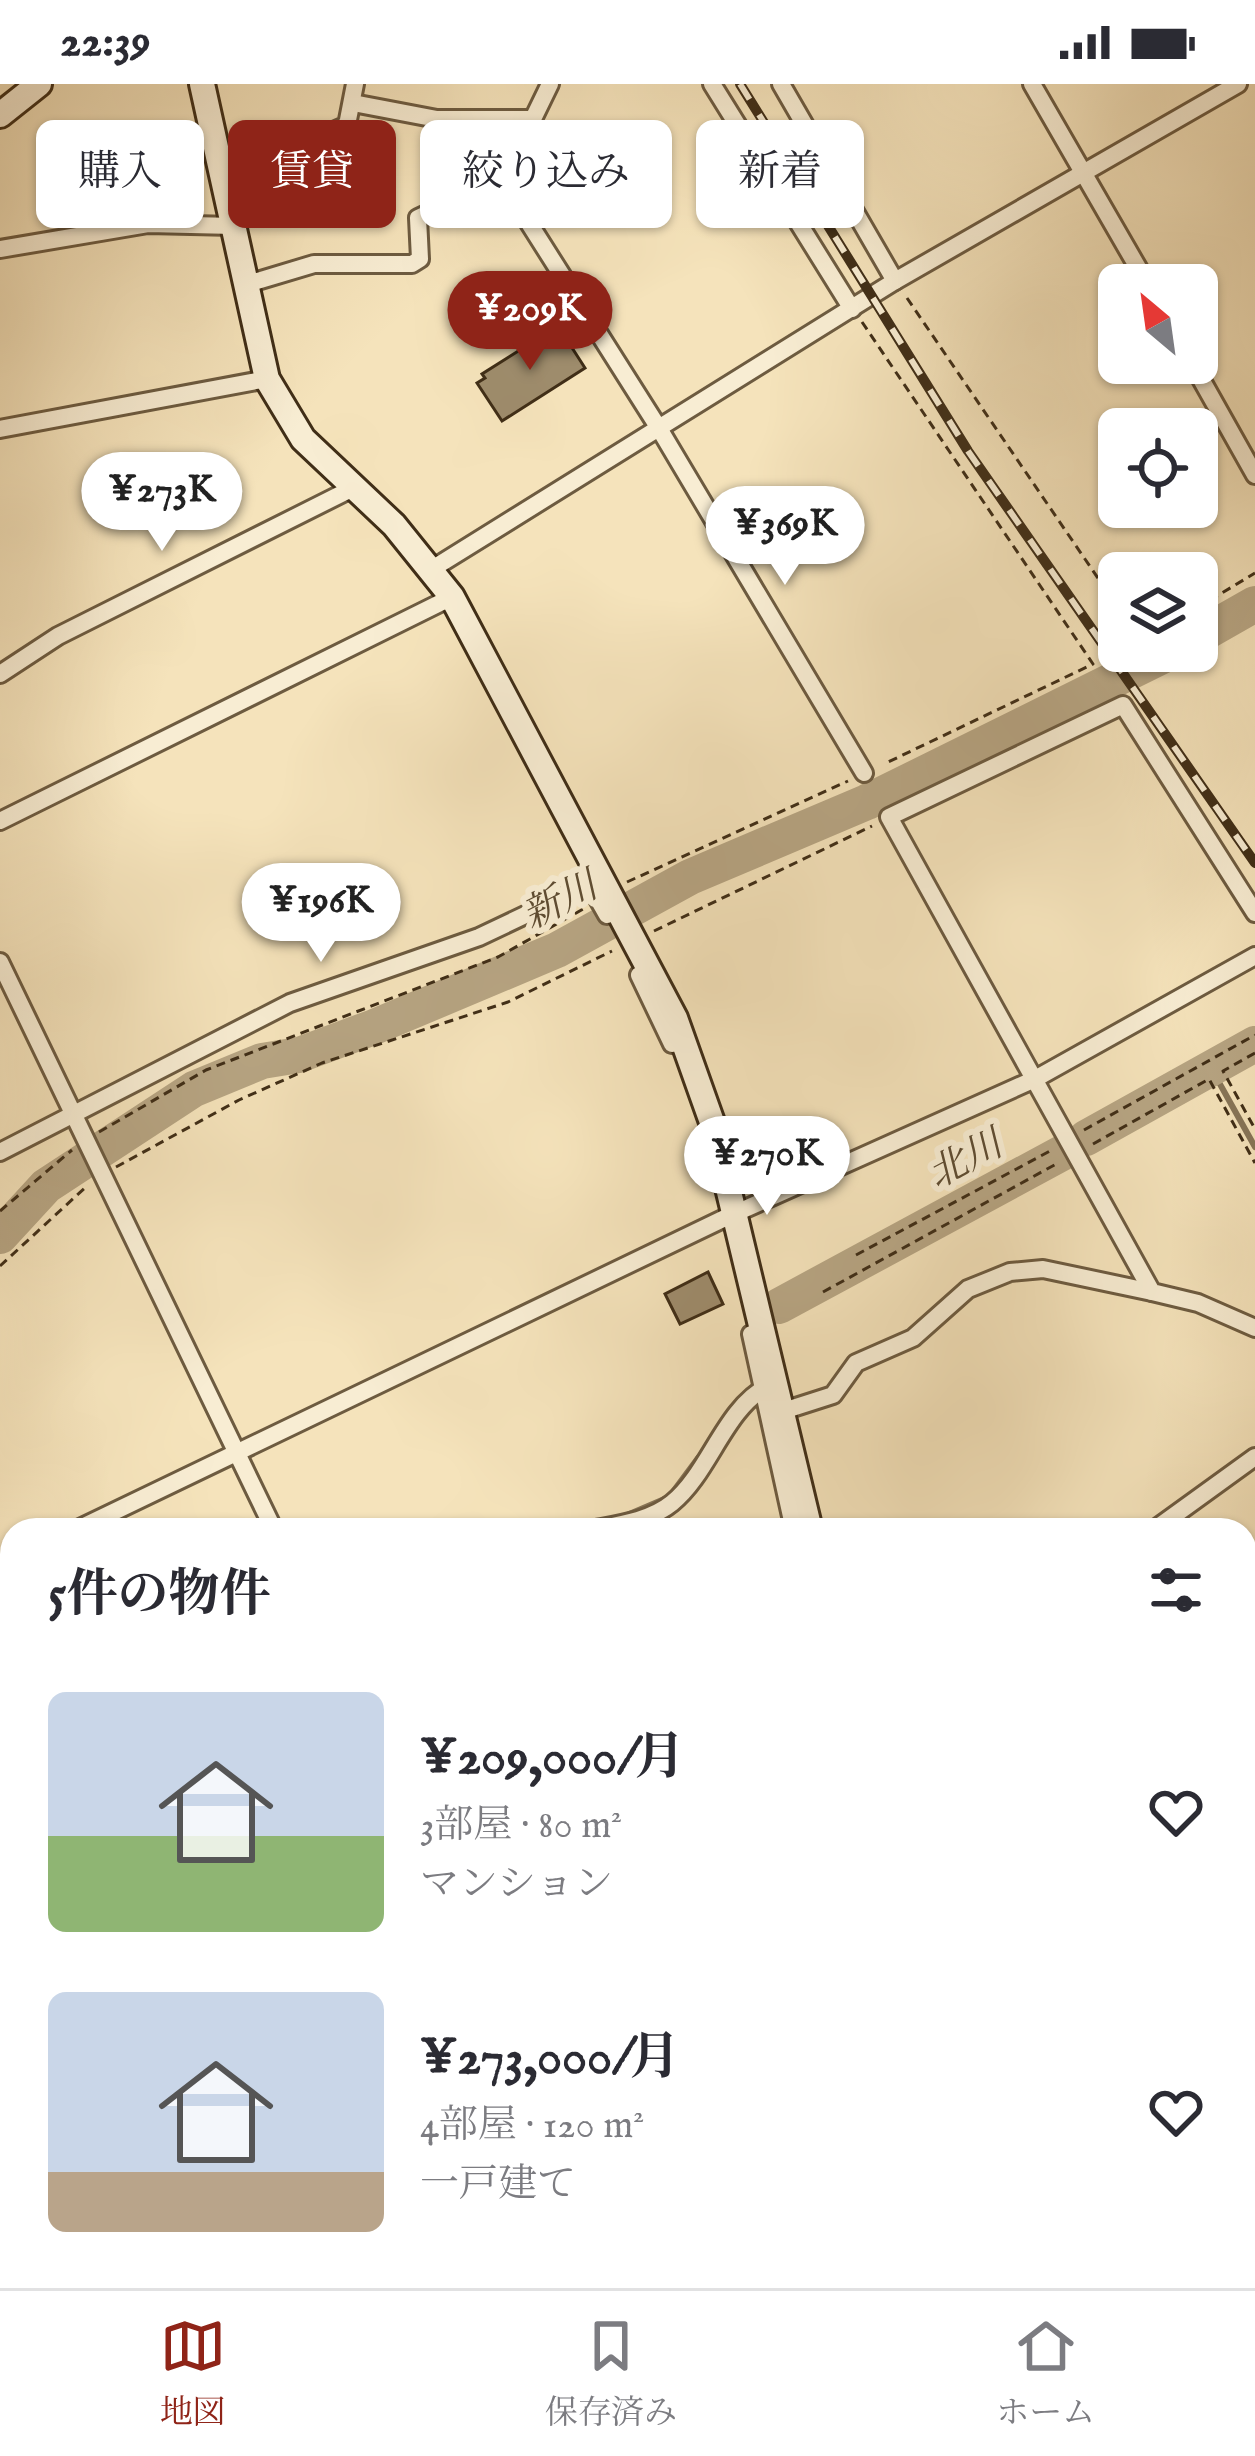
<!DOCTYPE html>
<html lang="ja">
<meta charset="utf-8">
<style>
:root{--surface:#fff;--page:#f2f2f3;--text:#2b2b33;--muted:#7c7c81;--line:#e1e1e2;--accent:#8f2418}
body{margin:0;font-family:"IM FELL English","Noto Serif JP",serif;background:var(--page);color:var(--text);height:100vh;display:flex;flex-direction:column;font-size:45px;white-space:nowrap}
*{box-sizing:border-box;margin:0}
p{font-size:39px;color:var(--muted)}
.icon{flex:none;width:66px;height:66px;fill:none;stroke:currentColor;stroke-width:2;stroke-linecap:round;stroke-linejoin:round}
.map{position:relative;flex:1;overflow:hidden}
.side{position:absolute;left:0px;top:1434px;width:1257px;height:771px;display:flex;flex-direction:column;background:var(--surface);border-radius:36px 36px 0 0;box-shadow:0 3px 9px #0004}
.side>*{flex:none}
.hud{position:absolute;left:36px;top:36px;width:1185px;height:108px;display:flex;gap:24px}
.needle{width:78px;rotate:331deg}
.tools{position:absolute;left:1098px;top:180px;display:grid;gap:24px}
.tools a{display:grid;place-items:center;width:120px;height:120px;border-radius:18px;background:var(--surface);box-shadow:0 3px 9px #0004;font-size:60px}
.price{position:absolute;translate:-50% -102px;padding:0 27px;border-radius:42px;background:#fff;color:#222;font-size:39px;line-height:78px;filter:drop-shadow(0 3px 6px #0008)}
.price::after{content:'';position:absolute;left:50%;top:72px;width:36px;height:27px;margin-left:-18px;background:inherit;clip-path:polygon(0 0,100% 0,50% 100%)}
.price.active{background:var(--accent);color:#fff}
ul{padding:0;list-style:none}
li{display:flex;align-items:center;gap:36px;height:300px;padding:0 48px}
li span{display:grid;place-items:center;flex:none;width:336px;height:240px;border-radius:18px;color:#555}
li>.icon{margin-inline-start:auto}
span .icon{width:144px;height:144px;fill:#fffc;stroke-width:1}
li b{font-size:51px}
h2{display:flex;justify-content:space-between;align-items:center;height:144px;padding:0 48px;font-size:51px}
.tag{padding:0 42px;border-radius:18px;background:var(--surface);box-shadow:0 3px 9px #0004;font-size:42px;line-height:108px}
.tag.active{background:var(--accent);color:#fff}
.status{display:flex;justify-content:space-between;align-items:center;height:84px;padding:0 60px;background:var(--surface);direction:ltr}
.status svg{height:33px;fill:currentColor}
.dock{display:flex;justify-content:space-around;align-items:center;height:168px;border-top:3px solid var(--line);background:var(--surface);font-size:33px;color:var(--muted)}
.dock a{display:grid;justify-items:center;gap:6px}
.dock .active{color:var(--accent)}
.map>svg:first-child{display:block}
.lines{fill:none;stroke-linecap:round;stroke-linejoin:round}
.stream{stroke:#877558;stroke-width:6}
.river{stroke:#b7a583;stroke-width:36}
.building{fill:#9e8c6c;stroke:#402e17;stroke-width:3}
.street-casing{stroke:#6d5b40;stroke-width:22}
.secondary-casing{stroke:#402e17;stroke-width:30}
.path{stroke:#402e17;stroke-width:3;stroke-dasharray:9 6;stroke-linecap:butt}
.street{stroke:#f8edd3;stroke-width:16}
.secondary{stroke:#f8edd3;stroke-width:24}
.rail-casing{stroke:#402e17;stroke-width:10}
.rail{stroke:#f8edd3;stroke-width:6;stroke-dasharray:18;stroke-linecap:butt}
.labels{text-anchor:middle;stroke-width:12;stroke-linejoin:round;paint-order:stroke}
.water-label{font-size:39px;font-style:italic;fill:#5e4c32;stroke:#f8edd3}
</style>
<div class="status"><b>22:39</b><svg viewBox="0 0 49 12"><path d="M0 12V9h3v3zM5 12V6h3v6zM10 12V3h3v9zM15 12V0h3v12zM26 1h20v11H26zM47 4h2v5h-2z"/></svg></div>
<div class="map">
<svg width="1255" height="2204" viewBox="0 0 1255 2204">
<rect width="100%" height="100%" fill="#f5e3bb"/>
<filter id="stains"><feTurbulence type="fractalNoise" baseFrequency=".00167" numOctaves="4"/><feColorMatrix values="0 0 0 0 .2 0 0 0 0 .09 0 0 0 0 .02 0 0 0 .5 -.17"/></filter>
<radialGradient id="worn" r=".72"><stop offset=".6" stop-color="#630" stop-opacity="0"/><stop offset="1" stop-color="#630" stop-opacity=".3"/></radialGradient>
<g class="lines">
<g class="stream">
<polyline points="1211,984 1255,1063"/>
<polyline points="627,1431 669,1413 698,1374"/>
<polyline points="547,1446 596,1437"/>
<polyline points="1,1821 12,1815"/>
</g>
<g class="river">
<polyline points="1197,553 1255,520"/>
<polyline points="1086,1054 1255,960"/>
<polyline points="0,1152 46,1102 194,1005 262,977 299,971 374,943 557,866 690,793 867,718 1172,567"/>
<polyline points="779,1222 1062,1069"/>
</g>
</g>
<g class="building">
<polygon points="558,242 585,284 502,337 477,299 485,294 482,290"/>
<polygon points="708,1188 723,1220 680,1240 665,1210"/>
</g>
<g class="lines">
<defs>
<g id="street">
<polyline points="712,0 852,225"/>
<polyline points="781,0 895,197"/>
<polyline points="1032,0 1148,201"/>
<polyline points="353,19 437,35 533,35 550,0"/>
<polyline points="222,79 313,56 347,41 355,0"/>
<polyline points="0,165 148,140 234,142"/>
<polyline points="244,201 314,180 412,180 420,175 418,134 501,95 660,346 864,689"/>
<polyline points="1192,279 1255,391"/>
<polyline points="0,345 267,295"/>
<polyline points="432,485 895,197 1238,0"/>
<polyline points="0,590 58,552 355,403"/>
<polyline points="0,737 452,513"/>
<polyline points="590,801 607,831"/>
<polyline points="1255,829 1123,621 889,733 1152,1208 1198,1219 1255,1244"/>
<polyline points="0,878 274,1446"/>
<polyline points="639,891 672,960"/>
<polyline points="0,1068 290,919 479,853 599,796"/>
<polyline points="751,1250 794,1446"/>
<polyline points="780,1328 833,1311 856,1279 913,1254 968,1205 1010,1188 1043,1185 1152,1208"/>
<polyline points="76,1446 727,1133 1035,995 1255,872"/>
<path d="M591,1446C617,1441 650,1437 672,1419C710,1388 724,1325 768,1302"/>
<polyline points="1154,1446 1255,1373"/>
<polyline points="0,1483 12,1477"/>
<polyline points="1245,1631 1255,1639"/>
<polyline points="1245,1672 1255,1659"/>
<polyline points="0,1833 12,1828"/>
<polyline points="0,1845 12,1863"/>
<polyline points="0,2093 12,2086"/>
<polyline points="473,2193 478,2204"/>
<polyline points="649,2193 655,2204"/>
<polyline points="817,2193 819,2204"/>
</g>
<g id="secondary">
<polyline points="202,0 267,295 303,355 394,441 452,513 675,934 713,1041 810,1446"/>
<polyline points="0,31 39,0"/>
<polyline points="1245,2166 1255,2177"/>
</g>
</defs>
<use href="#street" class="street-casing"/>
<use href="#secondary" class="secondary-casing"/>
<g class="path">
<polyline points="907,214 1119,525"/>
<polyline points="862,238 1093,580 884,680"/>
<polyline points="1197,524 1255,489"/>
<polyline points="627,798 848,697"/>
<polyline points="654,847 872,742"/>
<polyline points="1255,969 1223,987 1255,1045"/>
<polyline points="1084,1046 1255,951"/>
<polyline points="99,1048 206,986 498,873 585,824"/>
<polyline points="1093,1060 1209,995 1255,1079"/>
<polyline points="116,1083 239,1016 322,979 508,918 612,867"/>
<polyline points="0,1127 72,1066"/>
<polyline points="856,1171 1050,1067"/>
<polyline points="0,1182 88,1101"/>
<polyline points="823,1208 1058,1079"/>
</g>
<use href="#street" class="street"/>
<use href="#secondary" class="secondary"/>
<defs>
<polyline id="rail" points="740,0 968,367 1255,779"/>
</defs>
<use href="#rail" class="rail-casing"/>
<use href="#rail" class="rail"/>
</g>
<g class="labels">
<g class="water-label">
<text transform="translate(559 815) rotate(-27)" y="14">新川</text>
<text transform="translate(964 1074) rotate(-28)" y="14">北川</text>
</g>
</g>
<rect width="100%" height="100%" filter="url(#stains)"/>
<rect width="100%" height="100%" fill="url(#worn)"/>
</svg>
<div class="tools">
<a><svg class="needle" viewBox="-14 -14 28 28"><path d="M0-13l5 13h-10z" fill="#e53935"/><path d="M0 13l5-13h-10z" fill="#7c7c81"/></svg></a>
<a><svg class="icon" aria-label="locate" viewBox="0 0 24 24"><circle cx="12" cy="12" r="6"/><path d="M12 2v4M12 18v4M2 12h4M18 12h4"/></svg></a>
<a><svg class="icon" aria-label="layers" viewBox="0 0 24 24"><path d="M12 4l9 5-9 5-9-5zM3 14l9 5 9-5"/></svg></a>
</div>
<b class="price active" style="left:530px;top:289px">¥209K</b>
<b class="price" style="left:162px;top:470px">¥273K</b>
<b class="price" style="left:785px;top:504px">¥369K</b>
<b class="price" style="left:321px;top:881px">¥196K</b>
<b class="price" style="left:767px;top:1134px">¥270K</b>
<div class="hud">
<a class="tag">購入</a>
<a class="tag active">賃貸</a>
<a class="tag">絞り込み</a>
<a class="tag">新着</a>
</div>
<section class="side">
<h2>5件の物件<svg class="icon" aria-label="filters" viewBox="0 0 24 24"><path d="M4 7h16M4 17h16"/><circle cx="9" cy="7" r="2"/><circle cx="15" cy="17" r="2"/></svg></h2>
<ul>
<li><span style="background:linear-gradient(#c9d6e8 60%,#8fb573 0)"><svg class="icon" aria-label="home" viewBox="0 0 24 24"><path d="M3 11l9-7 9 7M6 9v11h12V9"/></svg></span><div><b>¥209,000/月</b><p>3部屋 · 80 m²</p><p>マンション</p></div><svg class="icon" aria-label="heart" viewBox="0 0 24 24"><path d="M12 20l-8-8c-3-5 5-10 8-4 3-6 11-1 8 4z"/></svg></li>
<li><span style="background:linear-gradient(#c9d6e8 75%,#b9a48a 0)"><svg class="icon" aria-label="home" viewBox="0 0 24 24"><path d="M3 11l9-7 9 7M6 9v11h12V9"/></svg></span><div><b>¥273,000/月</b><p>4部屋 · 120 m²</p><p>一戸建て</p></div><svg class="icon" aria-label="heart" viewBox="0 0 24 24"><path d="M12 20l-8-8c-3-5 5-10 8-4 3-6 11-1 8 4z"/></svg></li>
</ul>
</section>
</div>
<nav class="dock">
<a class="active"><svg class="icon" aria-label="map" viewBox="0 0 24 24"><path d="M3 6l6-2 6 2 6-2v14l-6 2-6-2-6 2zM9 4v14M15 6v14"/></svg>地図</a>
<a><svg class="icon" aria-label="saved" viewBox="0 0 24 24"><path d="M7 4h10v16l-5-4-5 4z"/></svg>保存済み</a>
<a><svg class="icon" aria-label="home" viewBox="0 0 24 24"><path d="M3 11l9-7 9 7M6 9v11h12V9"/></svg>ホーム</a>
</nav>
